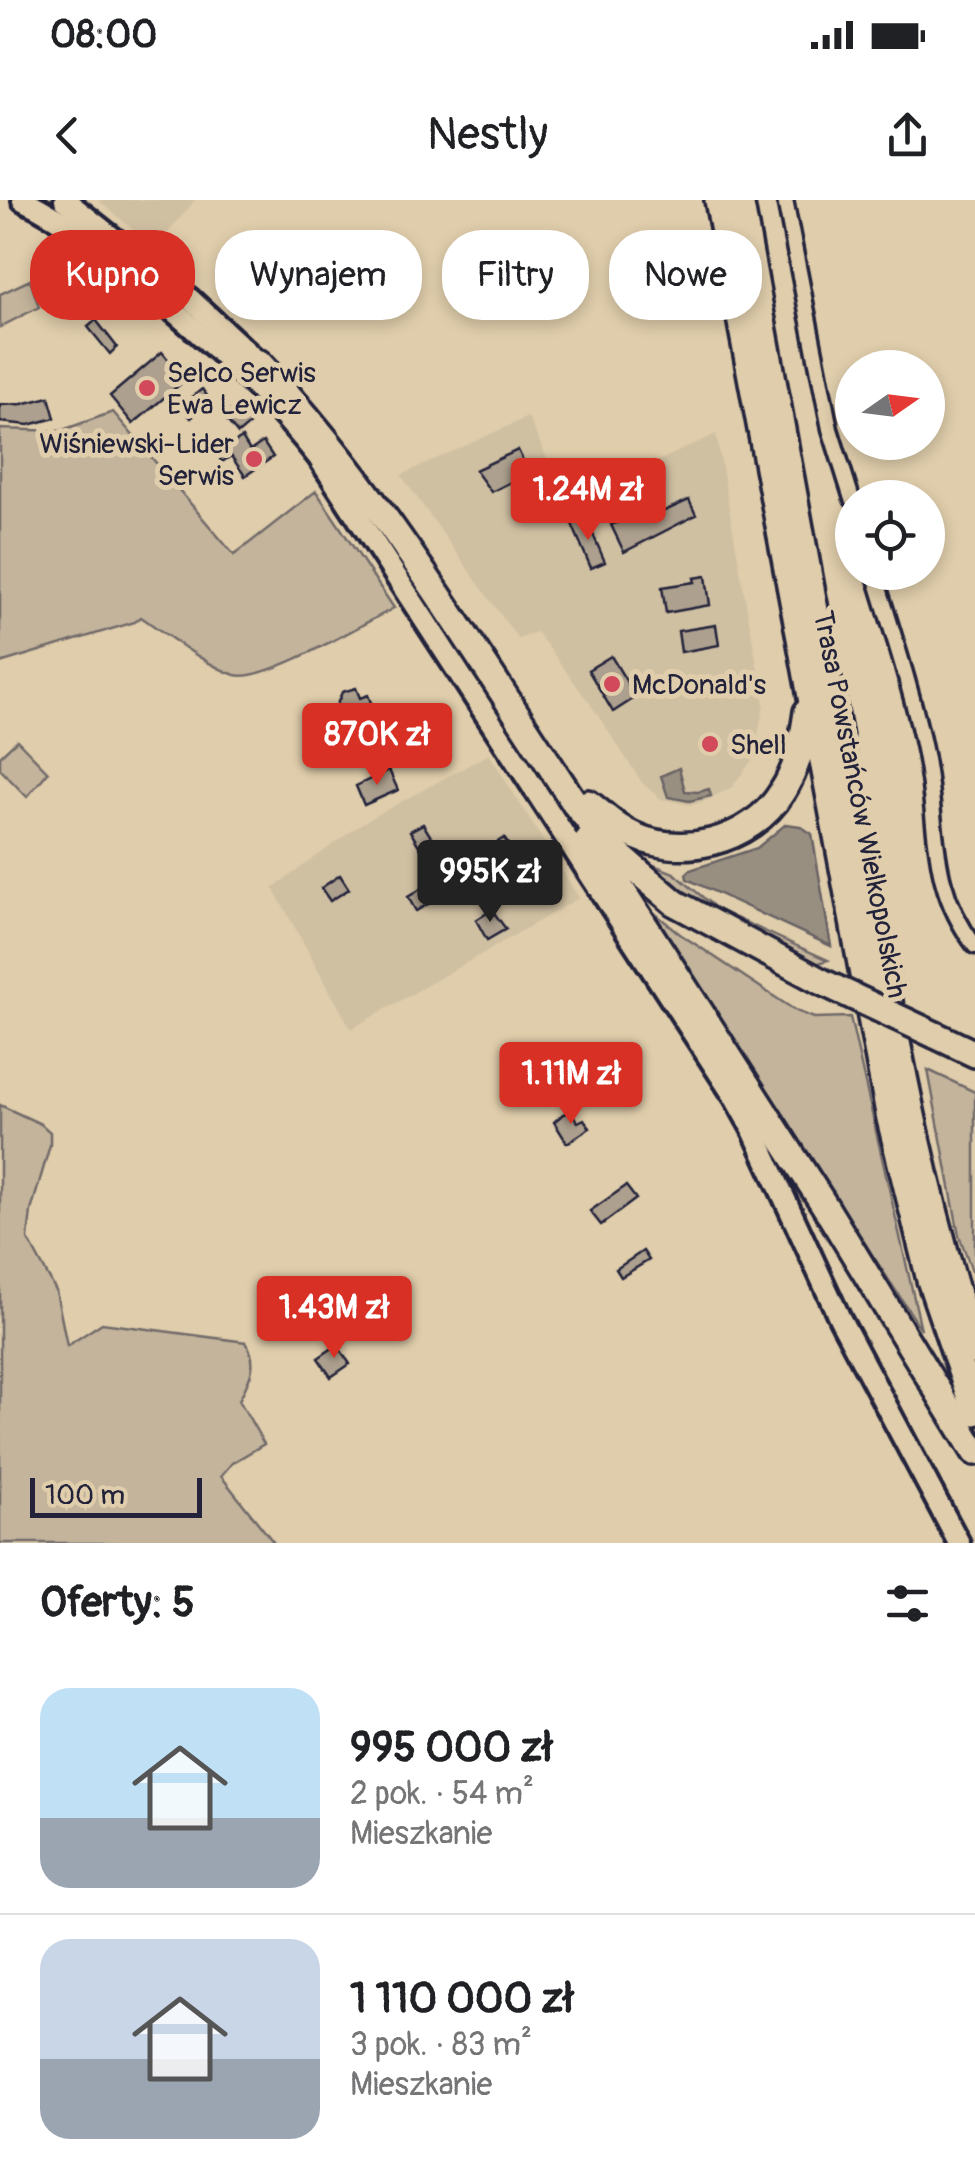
<!DOCTYPE html>
<html lang="pl">
<meta charset="utf-8">
<style>
:root{--surface:#fff;--page:#f6f6f6;--text:#202124;--muted:#757577;--line:#e0e0e0;--accent:#d93025}
body{margin:0;font-family:Pangolin,sans-serif;background:var(--page);color:var(--text);height:100vh;display:flex;flex-direction:column;font-size:38px;white-space:nowrap}
*{box-sizing:border-box;margin:0}
p{font-size:32px;color:var(--muted)}
.icon{flex:none;width:55px;height:55px;fill:none;stroke:currentColor;stroke-width:2;stroke-linecap:round;stroke-linejoin:round}
.map{position:relative;height:1343px;overflow:hidden}
.drawer{display:flex;flex-direction:column;background:var(--surface);flex:1}
.drawer>*{flex:none}
.hud{position:absolute;left:30px;top:30px;width:915px;height:90px;display:flex;gap:20px}
.needle{width:65px;rotate:76deg}
.buttons{position:absolute;left:835px;top:150px;display:grid;gap:20px}
.buttons a{display:grid;place-items:center;width:110px;height:110px;border-radius:50%;background:var(--surface);box-shadow:0 5px 15px #0003;font-size:50px}
.scale{position:absolute;left:30px;bottom:25px;width:172px;box-sizing:border-box;padding-left:10px;border:5px solid #22223b;border-top:0;font-size:28px;line-height:35px;white-space:nowrap;color:#22223b;-webkit-text-stroke:8px #dfcdab;paint-order:stroke}
.price{position:absolute;translate:-50% -85px;padding:0 22px;border-radius:10px;background:var(--accent);color:#fff;font-size:32px;line-height:65px;filter:drop-shadow(0 2px 5px #0008)}
.price::after{content:'';position:absolute;left:50%;top:60px;width:30px;height:22px;margin-left:-15px;background:inherit;clip-path:polygon(0 0,100% 0,50% 100%)}
.price.current{background:#222;color:#fff}
ul{padding:0;list-style:none}
li{display:flex;align-items:center;gap:30px;height:250px;padding:0 40px}
li+li{border-top:2px solid var(--line)}
li span{display:grid;place-items:center;flex:none;width:280px;height:200px;border-radius:30px;color:#555}
li>.icon{margin-inline-start:auto}
span .icon{width:120px;height:120px;fill:#fffc;stroke-width:1}
li b{font-size:42px}
h2{display:flex;justify-content:space-between;align-items:center;height:120px;padding:0 40px;font-size:42px}
.chip{padding:0 35px;border-radius:40px;background:var(--surface);box-shadow:0 5px 15px #0003;font-size:35px;line-height:90px}
.chip.current{background:var(--accent);color:#fff}
.status{display:flex;justify-content:space-between;align-items:center;height:70px;padding:0 50px;background:var(--surface);direction:ltr}
.status svg{height:28px;fill:currentColor}
header{display:flex;justify-content:space-between;align-items:center;height:130px;padding:0 40px;background:var(--surface);font-size:45px;font-weight:600}
.map>svg:first-child{display:block}
.built{fill:#d0c0a2}
.green{fill:#c3b49b;stroke:#726b6b;stroke-width:2.5}
.water{fill:#998f81;stroke:#696365;stroke-width:2.5}
.building{fill:#ada08e;stroke:#22223b;stroke-width:2.5}
.lines{fill:none;stroke-linecap:round;stroke-linejoin:round}
.street-casing{stroke:#22223b;stroke-width:21}
.secondary-casing{stroke:#22223b;stroke-width:28}
.highway-casing{stroke:#22223b;stroke-width:32}
.street{stroke:#dfcdab;stroke-width:14}
.secondary{stroke:#dfcdab;stroke-width:20}
.highway{stroke:#dfcdab;stroke-width:25}
.highway-bridge-casing{stroke:#22223b;stroke-width:32;stroke-linecap:butt}
.highway-bridge{stroke:#dfcdab;stroke-width:25}
.poi-dot{fill:#d1495b;stroke:#dfcdab;stroke-width:4}
.labels{text-anchor:middle;stroke-width:10;stroke-linejoin:round;paint-order:stroke}
.poi-label{font-size:28px;fill:#22223b;stroke:#dfcdab;text-anchor:start}
.street-label{font-size:28px;fill:#22223b;stroke:#dfcdab}
</style>
<div class="status"><b>08:00</b><svg viewBox="0 0 49 12"><path d="M0 12V9h3v3zM5 12V6h3v6zM10 12V3h3v9zM15 12V0h3v12zM26 1h20v11H26zM47 4h2v5h-2z"/></svg></div>
<header><svg class="icon" aria-label="back" viewBox="0 0 24 24"><path d="M15 5l-7 7 7 7"/></svg>Nestly<svg class="icon" aria-label="share" viewBox="0 0 24 24"><path d="M12 15V3M7 8l5-5 5 5M5 13v7h14v-7"/></svg></header>
<div class="map">
<svg width="975" height="1343" viewBox="0 0 975 1343">
<rect width="100%" height="100%" fill="#dfcdab"/>
<filter id="ink" filterUnits="userSpaceOnUse"><feTurbulence type="fractalNoise" baseFrequency=".01" numOctaves="2"/><feDisplacementMap in="SourceGraphic" scale="20" xChannelSelector="R" yChannelSelector="G"/><feConvolveMatrix kernelMatrix="1 2 1 2 8 2 1 2 1" color-interpolation-filters="sRGB"/></filter>
<g filter="url(#ink)">
<g class="built">
<polygon points="98,0 195,0 155,48"/>
<polygon points="528,217 568,303 716,234 764,504 753,559 732,587 703,602 690,605 661,599 643,584 591,505 537,432 518,439 401,275"/>
<polygon points="489,554 579,698 351,829 273,688 364,622"/>
</g>
<g class="green">
<polygon points="30,80 39,107 0,127 0,94"/>
<path d="M113,212L234,355L316,291L394,408C364,423 265,483 235,475C207,466 166,434 141,417L135,422L0,463V229L60,231Z"/>
<polygon points="17,540 48,572 27,597 0,569 0,556"/>
<polygon points="646,662 674,673 718,710 828,760 816,764 709,714"/>
<polygon points="640,701 680,734 796,811 814,818 850,817 921,1129"/>
<polygon points="928,870 975,892 975,1080 959,1035"/>
<path d="M0,905L41,924L50,932V945L31,1011L28,1039L56,1091L67,1146L102,1123L246,1142C259,1164 250,1179 239,1200L264,1244L232,1263L221,1276L274,1343H0Z"/>
</g>
<g class="water">
<polygon points="679,568 685,591 698,592 709,589 711,596 689,601 668,597 661,576"/>
<polygon points="786,624 800,626 812,634 831,746 687,679 686,674 690,670 757,648"/>
</g>
<g class="building">
<polygon points="72,45 98,65 81,84 67,72 78,59 68,50"/>
<polygon points="96,120 117,147 110,154 88,127"/>
<polygon points="162,152 185,180 133,224 110,196"/>
<polygon points="202,189 211,201 191,218 181,206"/>
<polygon points="49,197 55,218 29,225 0,222 0,205 22,204"/>
<polygon points="237,205 252,222 238,234 224,217"/>
<polygon points="242,238 250,251 263,242 273,257 245,276 231,256 222,262 217,254"/>
<polygon points="518,250 529,273 491,292 475,270"/>
<polygon points="689,300 696,315 624,352 611,325 648,309 651,317"/>
<polygon points="586,318 605,362 591,368 572,324"/>
<polygon points="706,376 710,405 666,413 662,387 695,382 694,378"/>
<polygon points="716,425 719,445 681,452 678,431"/>
<polygon points="611,456 636,497 613,512 588,470"/>
<polygon points="356,488 360,498 368,495 372,505 341,519 336,507 342,492"/>
<polygon points="378,522 383,528 384,538 370,544 362,542 361,530"/>
<polygon points="389,570 398,590 364,605 356,586"/>
<polygon points="423,624 449,666 436,674 410,631"/>
<polygon points="504,638 524,669 501,683 482,652"/>
<polygon points="340,675 349,689 330,701 321,688"/>
<polygon points="440,677 449,692 416,711 408,697"/>
<polygon points="492,710 506,729 487,740 476,720"/>
<polygon points="571,912 578,922 584,919 590,928 567,943 554,922 563,914"/>
<polygon points="626,986 636,999 601,1025 590,1011"/>
<polygon points="643,1051 649,1060 621,1077 616,1069"/>
<polygon points="337,1145 350,1164 331,1177 318,1158"/>
</g>
<g class="lines">
<defs>
<g id="street">
<polyline points="785,0 830,229 852,299"/>
<path d="M874,372C892,431 912,490 924,549C940,623 926,682 975,746"/>
</g>
<g id="secondary">
<path d="M23,0C72,23 114,60 155,95C214,146 271,196 319,258L734,896L753,930L840,1119L959,1343"/>
<polyline points="65,0 190,99 259,163"/>
</g>
<g id="highway">
<polyline points="718,0 890,919 930,1080 975,1212"/>
<path d="M740,0C780,221 820,443 863,664C894,828 922,993 975,1151"/>
<path d="M259,163C383,295 476,455 576,605L614,651L675,703L822,782"/>
<path d="M588,603C600,612 612,624 625,631C677,661 751,643 782,592C798,568 803,540 807,512"/>
<polyline points="589,639 823,1003 975,1252"/>
<polyline points="935,835 975,854"/>
</g>
</defs>
<use href="#street" class="street-casing"/>
<use href="#secondary" class="secondary-casing"/>
<use href="#highway" class="highway-casing"/>
<use href="#street" class="street"/>
<use href="#secondary" class="secondary"/>
<use href="#highway" class="highway"/>
<defs>
<polyline id="highway-bridge" points="822,782 935,835"/>
</defs>
<use href="#highway-bridge" class="highway-bridge-casing"/>
<use href="#highway-bridge" class="highway-bridge"/>
</g>
</g>
<g class="poi-dot">
<circle cx="147" cy="188" r="10"/>
<circle cx="254" cy="259" r="10"/>
<circle cx="612" cy="484" r="10"/>
<circle cx="710" cy="544" r="10"/>
</g>
<g class="labels">
<g class="poi-label">
<text x="167" y="182">Selco Serwis<tspan x="167" dy="32">Ewa Lewicz</tspan></text>
<text x="234" y="253" text-anchor="end">Wiśniewski-Lider<tspan x="234" dy="32">Serwis</tspan></text>
<text x="632" y="494">McDonald's</text>
<text x="730" y="554">Shell</text>
</g>
<g class="street-label">
<text transform="translate(861 604) rotate(79)" y="10">Trasa Powstańców Wielkopolskich</text>
</g>
</g>
</svg>
<div class="buttons">
<a><svg class="needle" viewBox="-14 -14 28 28"><path d="M0-13l5 13h-10z" fill="#e53935"/><path d="M0 13l5-13h-10z" fill="#757577"/></svg></a>
<a><svg class="icon" aria-label="locate" viewBox="0 0 24 24"><circle cx="12" cy="12" r="6"/><path d="M12 2v4M12 18v4M2 12h4M18 12h4"/></svg></a>
</div>
<div class="scale">100 m</div>
<b class="price" style="left:588px;top:343px">1.24M zł</b>
<b class="price" style="left:377px;top:588px">870K zł</b>
<b class="price current" style="left:490px;top:725px">995K zł</b>
<b class="price" style="left:571px;top:927px">1.11M zł</b>
<b class="price" style="left:334px;top:1161px">1.43M zł</b>
<div class="hud">
<a class="chip current">Kupno</a>
<a class="chip">Wynajem</a>
<a class="chip">Filtry</a>
<a class="chip">Nowe</a>
</div>
</div>
<section class="drawer">
<h2>Oferty: 5<svg class="icon" aria-label="filters" viewBox="0 0 24 24"><path d="M4 7h16M4 17h16"/><circle cx="9" cy="7" r="2"/><circle cx="15" cy="17" r="2"/></svg></h2>
<ul>
<li><span style="background:linear-gradient(#bfe0f5 65%,#9aa5b1 0)"><svg class="icon" aria-label="home" viewBox="0 0 24 24"><path d="M3 11l9-7 9 7M6 9v11h12V9"/></svg></span><div><b>995 000 zł</b><p>2 pok. · 54 m²</p><p>Mieszkanie</p></div></li>
<li><span style="background:linear-gradient(#c9d6e8 60%,#9aa5b1 0)"><svg class="icon" aria-label="home" viewBox="0 0 24 24"><path d="M3 11l9-7 9 7M6 9v11h12V9"/></svg></span><div><b>1 110 000 zł</b><p>3 pok. · 83 m²</p><p>Mieszkanie</p></div></li>
</ul>
</section>
